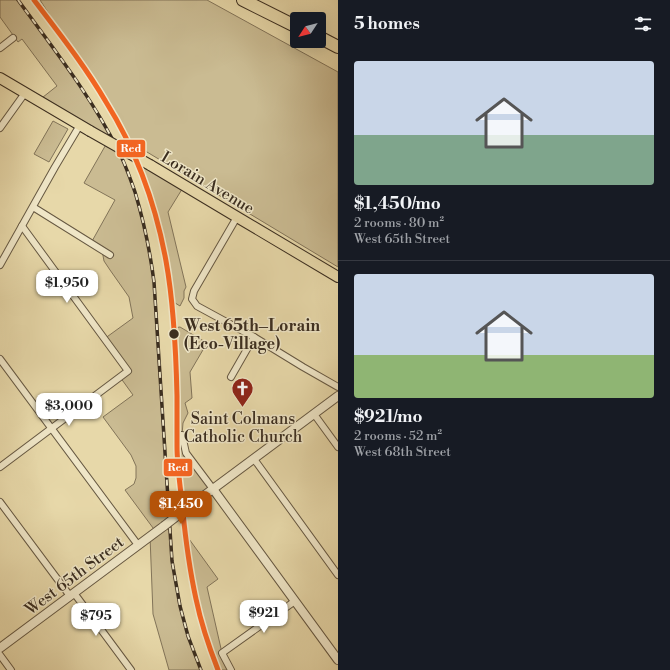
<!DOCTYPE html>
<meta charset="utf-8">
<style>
:root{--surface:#171b24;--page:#20242c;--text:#f1f3f6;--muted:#9ea1a6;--line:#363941;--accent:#b45309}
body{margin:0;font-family:"Libre Bodoni",serif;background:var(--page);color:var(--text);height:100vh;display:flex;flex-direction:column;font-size:15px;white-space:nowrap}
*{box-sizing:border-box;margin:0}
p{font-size:13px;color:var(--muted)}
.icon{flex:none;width:22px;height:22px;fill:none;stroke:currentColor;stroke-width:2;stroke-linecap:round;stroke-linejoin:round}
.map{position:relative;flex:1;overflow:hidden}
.details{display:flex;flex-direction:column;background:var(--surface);width:332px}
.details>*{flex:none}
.needle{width:26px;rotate:234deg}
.fabs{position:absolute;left:290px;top:12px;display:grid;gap:8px}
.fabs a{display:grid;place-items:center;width:36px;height:36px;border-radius:4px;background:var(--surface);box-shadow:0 4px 16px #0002;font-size:20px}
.price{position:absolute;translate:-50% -34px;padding:0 9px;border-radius:8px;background:#fff;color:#222;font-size:13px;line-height:26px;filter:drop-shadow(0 1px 2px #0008)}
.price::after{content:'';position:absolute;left:50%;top:24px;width:12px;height:9px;margin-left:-6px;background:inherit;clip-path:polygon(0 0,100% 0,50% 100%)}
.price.active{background:var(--accent);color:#fff}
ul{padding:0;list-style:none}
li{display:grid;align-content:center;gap:8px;height:212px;padding:0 16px}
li+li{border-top:1px solid var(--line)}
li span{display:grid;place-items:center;height:124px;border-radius:4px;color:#555}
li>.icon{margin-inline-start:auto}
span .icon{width:72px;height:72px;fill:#fffc;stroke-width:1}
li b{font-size:17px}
h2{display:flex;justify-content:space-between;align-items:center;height:48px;padding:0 16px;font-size:17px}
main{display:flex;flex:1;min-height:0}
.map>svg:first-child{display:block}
.green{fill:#cabb92;stroke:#827459}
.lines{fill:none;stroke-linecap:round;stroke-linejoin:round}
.minor-casing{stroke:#665842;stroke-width:8}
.tertiary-casing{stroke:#665842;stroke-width:10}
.primary-casing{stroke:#3b2e20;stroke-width:12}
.motorway-casing{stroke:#3b2e20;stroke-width:14}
.minor{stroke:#efe6c7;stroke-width:6}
.tertiary{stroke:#efe6c7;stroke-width:8}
.primary{stroke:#e7d8a9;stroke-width:10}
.motorway{stroke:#e7d8a9;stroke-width:12}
.rail-casing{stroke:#3b2e20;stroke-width:3.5}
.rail{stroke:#efe6c7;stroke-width:2;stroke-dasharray:6;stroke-linecap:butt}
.tertiary-bridge-casing{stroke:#665842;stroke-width:10;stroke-linecap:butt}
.primary-bridge-casing{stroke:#3b2e20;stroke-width:12;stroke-linecap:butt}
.tertiary-bridge{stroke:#efe6c7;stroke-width:8}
.primary-bridge{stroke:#e7d8a9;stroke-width:10}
.metro-1-casing{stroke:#efe6c7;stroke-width:8}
.metro-1{stroke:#f26522;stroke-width:5}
.stop-dot{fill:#3b2e20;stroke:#efe6c7;stroke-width:1.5}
.labels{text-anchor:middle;stroke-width:3;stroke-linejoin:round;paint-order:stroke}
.street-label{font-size:16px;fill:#3b2e20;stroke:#efe6c7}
.stop-label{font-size:16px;font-weight:bold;fill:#3b2e20;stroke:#efe6c7;text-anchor:start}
.poi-label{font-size:16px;fill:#3b2e20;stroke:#efe6c7}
.line-badge{stroke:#efe6c7;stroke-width:1.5}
.badge-label{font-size:11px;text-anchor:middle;font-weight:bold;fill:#fff}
</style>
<main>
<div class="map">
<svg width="338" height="670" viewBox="0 0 338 670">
<rect width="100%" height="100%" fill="#e7d8a9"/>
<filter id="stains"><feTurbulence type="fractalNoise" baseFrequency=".005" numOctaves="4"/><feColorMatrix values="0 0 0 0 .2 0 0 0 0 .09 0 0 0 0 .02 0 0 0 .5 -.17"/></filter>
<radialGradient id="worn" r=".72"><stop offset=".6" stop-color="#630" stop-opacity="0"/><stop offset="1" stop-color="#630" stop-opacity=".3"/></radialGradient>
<g class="green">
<path d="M0,0H18C53,48 91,96 118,150C138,189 149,238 154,282L172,561L180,606L188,636L201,670H169L153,614L150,536L156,532L125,490L134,484L136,478V466L131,455L103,417L133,395L120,377L127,371L104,339L133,318L129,297L110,270L104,261L102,250L91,243L115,200L84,183L108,141L38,101L57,86L22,39L18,42L0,17Z"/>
<polygon points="40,0 207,0 338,72 338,267 132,143"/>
<polygon points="53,121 68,129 49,162 34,154"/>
<path d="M134,157L184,186L168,212L186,287L184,291V298L180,306L172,301C169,283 167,266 164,249C157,217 147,186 134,157Z"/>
<polygon points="180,327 207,343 190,372 192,398 185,403 188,413 183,423 182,435 186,453 213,489 183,512 177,446 177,403 174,328"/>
<path d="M184,532L218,579L207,587L222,653L231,670H218C206,639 197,607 191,575C188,561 187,546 184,532Z"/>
</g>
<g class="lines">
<defs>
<g id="minor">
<polyline points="0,48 13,38"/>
<polyline points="0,128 25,93"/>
<polyline points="33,207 110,255"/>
<polyline points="237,217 194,291 192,299 197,306 254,337 303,367 338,387"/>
<polyline points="0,265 55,167 80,125"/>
<polyline points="0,359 138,545"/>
<polyline points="231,377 254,337"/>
<polyline points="314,414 338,447"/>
<polyline points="182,435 186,453 213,489"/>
<polyline points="254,459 338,575"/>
<polyline points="0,467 128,371 22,226"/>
<polyline points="0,502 70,596"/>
<polyline points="74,593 131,670"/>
<polyline points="0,655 11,670"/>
<polyline points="231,670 222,653 295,601"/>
</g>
<g id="tertiary">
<polyline points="213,489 338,660"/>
<polyline points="186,509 338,396"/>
<polyline points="0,648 164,526"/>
</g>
<g id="primary">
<polyline points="0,78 90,131"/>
<polyline points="150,165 237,217 338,277"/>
</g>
<g id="motorway">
<polyline points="243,0 297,27"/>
<polyline points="319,37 338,47"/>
</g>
</defs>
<use href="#minor" class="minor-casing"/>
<use href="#tertiary" class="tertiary-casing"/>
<use href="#primary" class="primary-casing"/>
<use href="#motorway" class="motorway-casing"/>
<use href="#minor" class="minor"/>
<use href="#tertiary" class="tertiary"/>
<use href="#primary" class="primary"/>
<use href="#motorway" class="motorway"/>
<defs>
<path id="rail" d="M18,0C53,48 91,96 118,150C125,163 130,178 135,192C144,222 150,251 154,282L172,561L180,606L188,636L201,670"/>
</defs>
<use href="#rail" class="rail-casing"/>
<use href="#rail" class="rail"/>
<defs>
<polyline id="tertiary-bridge" points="164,526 186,509"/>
<polyline id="primary-bridge" points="90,131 150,165"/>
</defs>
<use href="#tertiary-bridge" class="tertiary-bridge-casing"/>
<use href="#primary-bridge" class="primary-bridge-casing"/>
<use href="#tertiary-bridge" class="tertiary-bridge"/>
<use href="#primary-bridge" class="primary-bridge"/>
<defs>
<path id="metro-1" d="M34,0C59,33 85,66 106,102C136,150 156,206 166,261C174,305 176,352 177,396C177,413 177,430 177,446C177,465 180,484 182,503C185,535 189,567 196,599C201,623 209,647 218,670"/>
</defs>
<use href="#metro-1" class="metro-1-casing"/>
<use href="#metro-1" class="metro-1"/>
</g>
<defs>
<symbol id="church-pin" viewBox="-11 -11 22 30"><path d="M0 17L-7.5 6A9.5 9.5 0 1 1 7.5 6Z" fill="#8f2418" stroke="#efe6c7"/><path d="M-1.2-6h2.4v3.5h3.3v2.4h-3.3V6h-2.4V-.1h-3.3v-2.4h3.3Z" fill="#fff"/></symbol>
</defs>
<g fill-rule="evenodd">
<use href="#church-pin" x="230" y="376" width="25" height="34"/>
</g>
<circle class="stop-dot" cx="174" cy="334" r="5.5"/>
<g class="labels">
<g class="street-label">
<text transform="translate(208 182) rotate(31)" y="6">Lorain Avenue</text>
<text transform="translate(74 575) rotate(-37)" y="6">West 65th Street</text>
</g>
<g class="stop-label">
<text x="184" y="331">West 65th–Lorain<tspan x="184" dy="18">(Eco-Village)</tspan></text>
</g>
<g class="poi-label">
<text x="243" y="424">Saint Colmans<tspan x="243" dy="18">Catholic Church</tspan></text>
</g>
</g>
<g class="line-badge">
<rect x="116" y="139" width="30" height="19" rx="4" fill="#f26522"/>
<rect x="163" y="458" width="30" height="19" rx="4" fill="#f26522"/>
</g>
<g class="badge-label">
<text x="131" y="152">Red</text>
<text x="178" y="471">Red</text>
</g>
<rect width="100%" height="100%" filter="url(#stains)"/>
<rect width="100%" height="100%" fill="url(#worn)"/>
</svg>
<div class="fabs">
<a><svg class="needle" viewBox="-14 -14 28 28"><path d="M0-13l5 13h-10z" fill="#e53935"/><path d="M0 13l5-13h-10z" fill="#9ea1a6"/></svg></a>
</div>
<b class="price" style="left:67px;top:304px">$1,950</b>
<b class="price" style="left:69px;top:427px">$3,000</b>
<b class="price active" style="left:181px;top:525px">$1,450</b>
<b class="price" style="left:264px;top:634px">$921</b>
<b class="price" style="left:96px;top:637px">$795</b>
</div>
<section class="details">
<h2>5 homes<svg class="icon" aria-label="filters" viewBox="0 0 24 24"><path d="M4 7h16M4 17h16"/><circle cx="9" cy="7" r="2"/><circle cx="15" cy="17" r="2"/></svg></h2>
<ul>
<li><span style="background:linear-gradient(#c9d6e8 60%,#7fa58c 0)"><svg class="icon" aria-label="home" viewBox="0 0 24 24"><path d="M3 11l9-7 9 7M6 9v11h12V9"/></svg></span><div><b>$1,450/mo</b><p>2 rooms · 80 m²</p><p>West 65th Street</p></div></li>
<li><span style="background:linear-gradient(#c9d6e8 65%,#8fb573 0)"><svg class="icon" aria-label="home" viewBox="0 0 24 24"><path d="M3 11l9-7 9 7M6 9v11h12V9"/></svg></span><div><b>$921/mo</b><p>2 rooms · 52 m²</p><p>West 68th Street</p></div></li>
</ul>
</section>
</main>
